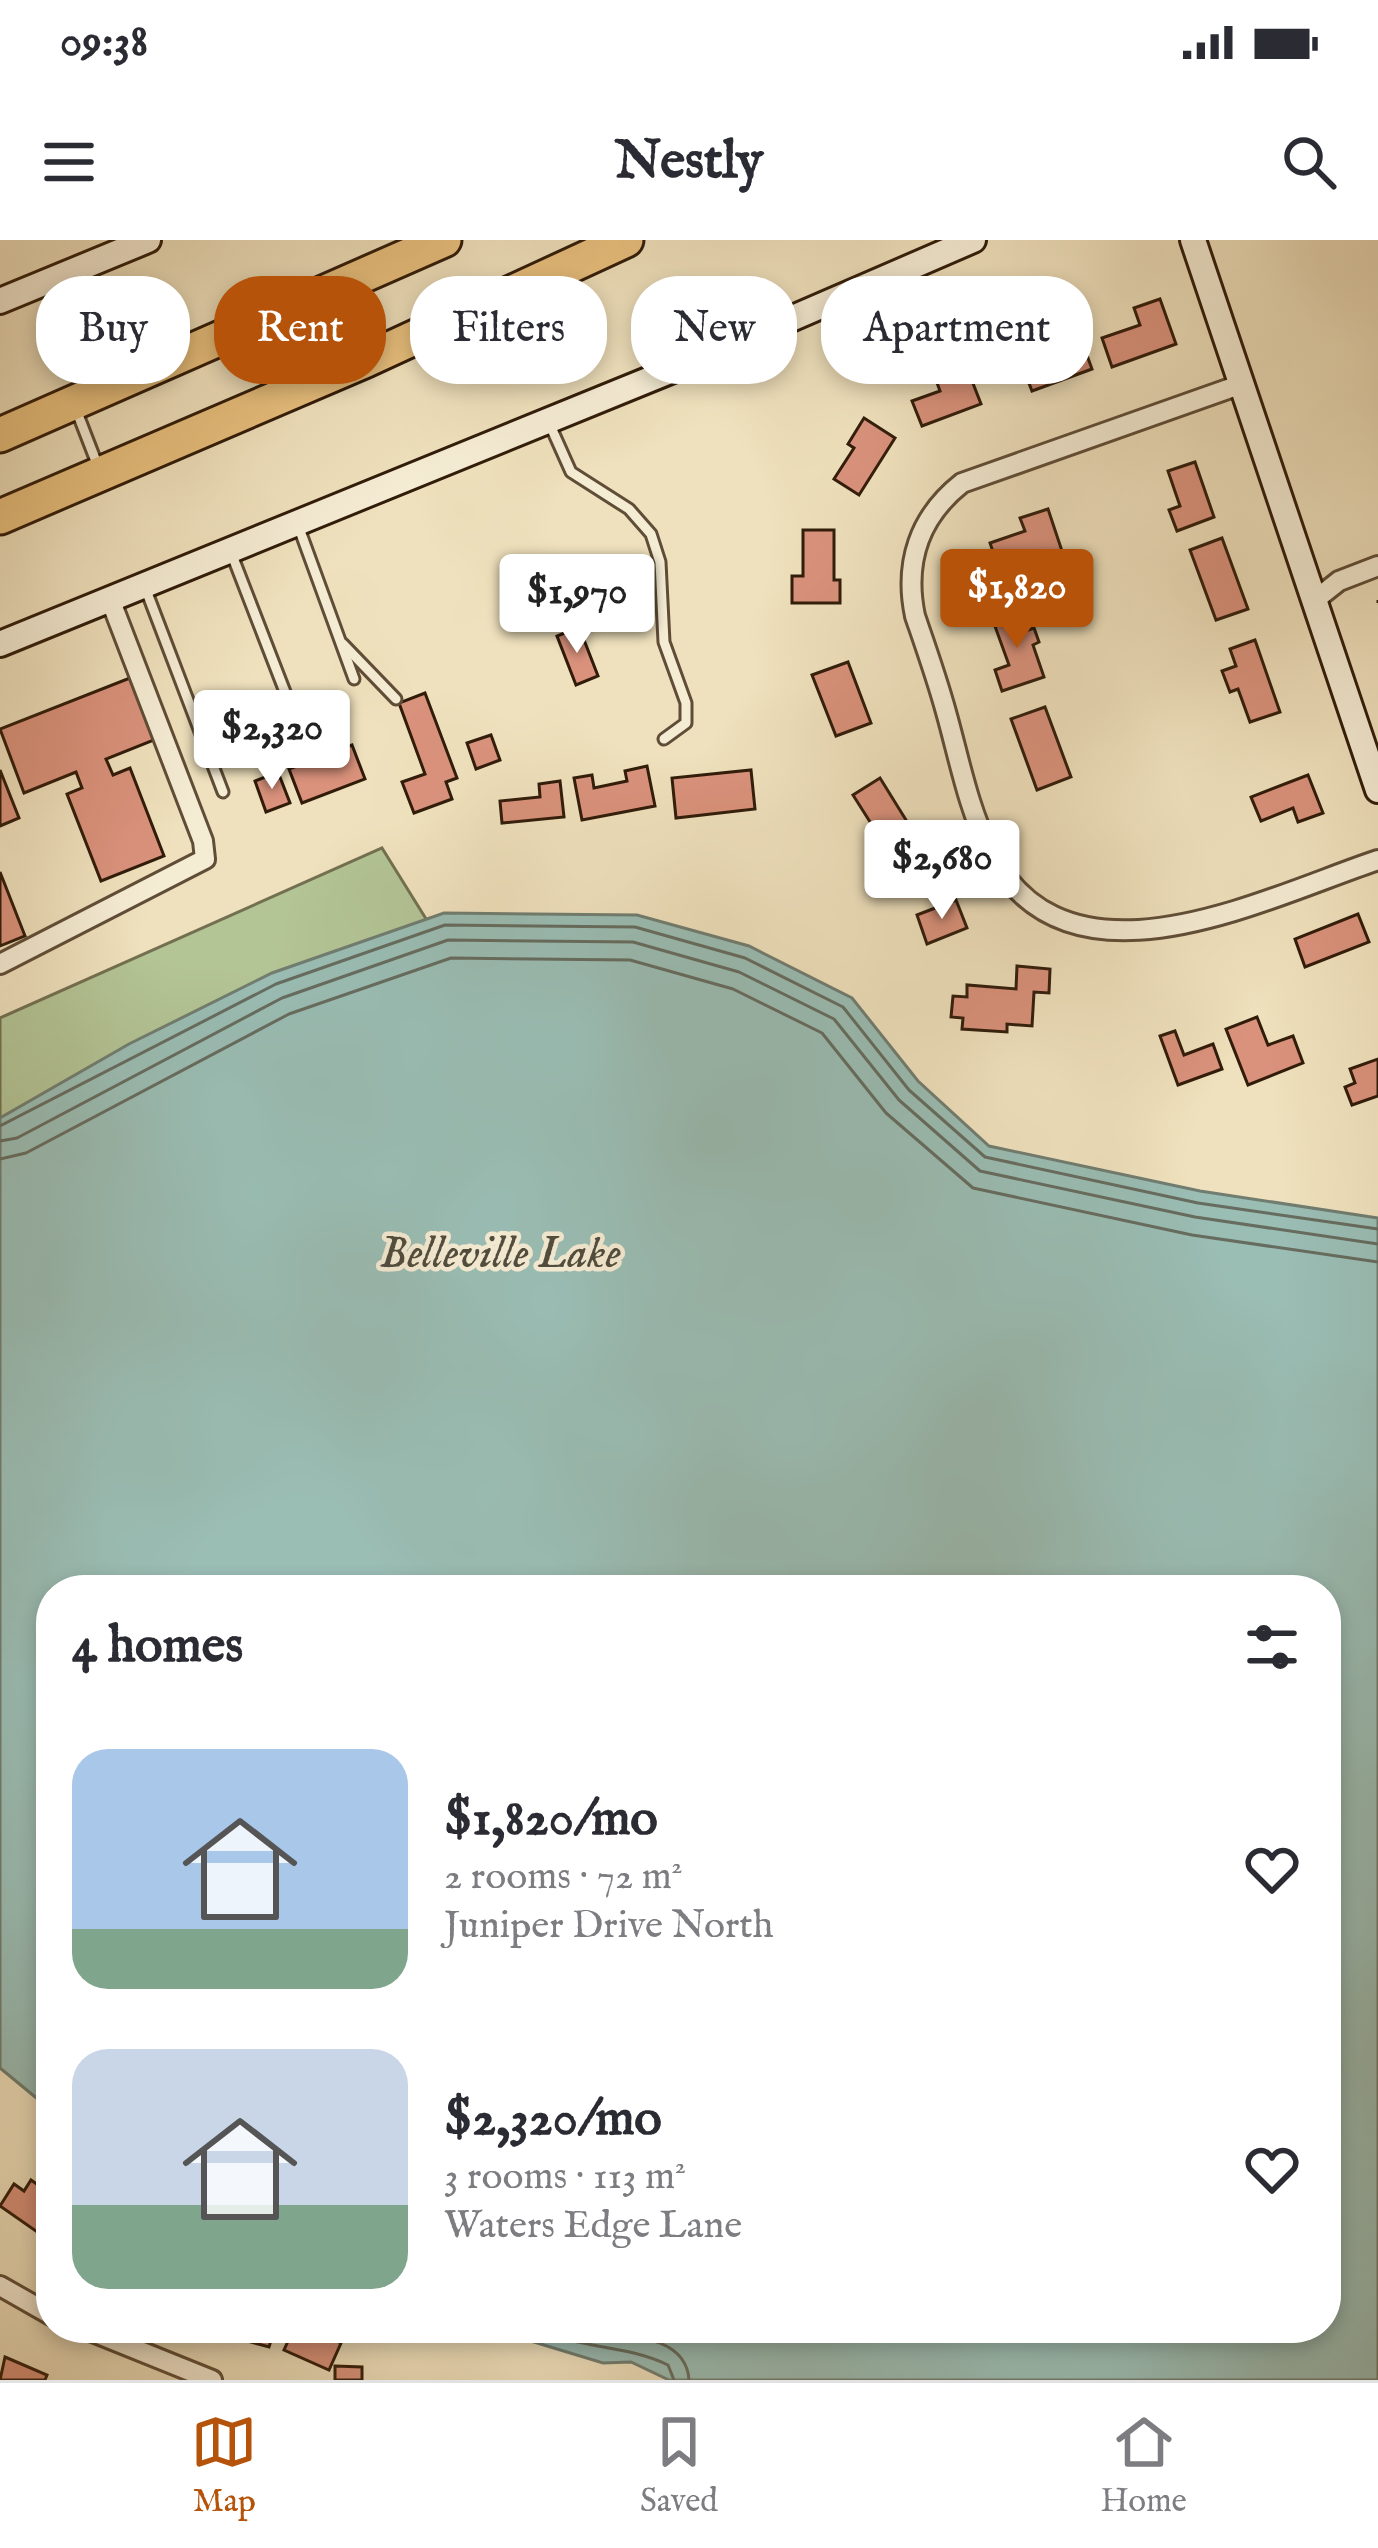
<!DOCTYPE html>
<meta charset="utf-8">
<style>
:root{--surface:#fff;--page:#f7f7f7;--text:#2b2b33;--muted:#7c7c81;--line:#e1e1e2;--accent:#b45309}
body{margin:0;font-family:"IM FELL English",serif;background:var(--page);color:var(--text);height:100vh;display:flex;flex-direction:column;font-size:45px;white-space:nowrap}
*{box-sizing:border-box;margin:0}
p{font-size:39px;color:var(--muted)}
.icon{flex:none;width:66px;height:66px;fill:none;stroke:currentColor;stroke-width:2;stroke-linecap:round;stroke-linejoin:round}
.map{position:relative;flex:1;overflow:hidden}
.drawer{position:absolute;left:36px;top:1335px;width:1305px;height:768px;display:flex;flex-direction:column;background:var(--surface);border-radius:48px;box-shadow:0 6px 18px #0003}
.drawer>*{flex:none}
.hud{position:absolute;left:36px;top:36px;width:1308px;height:108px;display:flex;gap:24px}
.price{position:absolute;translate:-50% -102px;padding:0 27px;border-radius:12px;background:#fff;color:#222;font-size:39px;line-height:78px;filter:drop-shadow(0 3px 6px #0008)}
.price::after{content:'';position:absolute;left:50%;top:72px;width:36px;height:27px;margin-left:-18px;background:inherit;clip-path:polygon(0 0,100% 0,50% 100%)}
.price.on{background:var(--accent);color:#fff}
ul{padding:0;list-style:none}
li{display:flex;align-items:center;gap:36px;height:300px;padding:0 36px}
li span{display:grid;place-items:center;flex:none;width:336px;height:240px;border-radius:36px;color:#555}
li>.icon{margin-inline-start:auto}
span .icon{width:144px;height:144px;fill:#fffc;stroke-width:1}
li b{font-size:51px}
h2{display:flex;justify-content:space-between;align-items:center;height:144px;padding:0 36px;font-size:51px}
.pill{padding:0 42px;border-radius:48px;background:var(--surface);box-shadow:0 6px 18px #0003;font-size:42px;line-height:108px}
.pill.on{background:var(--accent);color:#fff}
.status{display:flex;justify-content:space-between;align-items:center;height:84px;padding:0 60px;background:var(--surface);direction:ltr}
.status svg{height:33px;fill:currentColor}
header{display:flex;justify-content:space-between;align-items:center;height:156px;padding:0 36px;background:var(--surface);font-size:54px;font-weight:700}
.menu{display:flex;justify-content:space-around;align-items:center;height:168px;border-top:3px solid var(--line);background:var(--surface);font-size:33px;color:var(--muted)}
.menu a{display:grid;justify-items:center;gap:6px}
.menu .on{color:var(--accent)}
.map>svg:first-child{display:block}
.green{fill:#b3c495;stroke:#727050;stroke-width:3}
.water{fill:#9abdb4;stroke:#707d70;stroke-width:3}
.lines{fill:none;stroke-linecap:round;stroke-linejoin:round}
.shore{stroke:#666c5f;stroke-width:3}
.building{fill:#da927c;stroke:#311c0a;stroke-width:3}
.lane-casing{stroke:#604d37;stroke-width:15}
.street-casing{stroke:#604d37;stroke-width:24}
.secondary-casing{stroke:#311c0a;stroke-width:30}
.highway-casing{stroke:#311c0a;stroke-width:39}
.path{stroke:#311c0a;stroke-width:3;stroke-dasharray:3 6;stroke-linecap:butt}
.lane{stroke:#f5ecd4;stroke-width:9}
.street{stroke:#f5ecd4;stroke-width:18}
.secondary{stroke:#f5ecd4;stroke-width:24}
.highway{stroke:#e8c07e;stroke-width:33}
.labels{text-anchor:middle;stroke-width:9;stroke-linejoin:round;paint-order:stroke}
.water-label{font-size:45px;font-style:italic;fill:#504c3d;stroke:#f5ecd4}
</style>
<div class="status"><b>09:38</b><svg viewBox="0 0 49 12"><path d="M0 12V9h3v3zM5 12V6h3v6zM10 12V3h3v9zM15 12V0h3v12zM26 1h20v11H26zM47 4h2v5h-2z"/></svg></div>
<header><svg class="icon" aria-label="menu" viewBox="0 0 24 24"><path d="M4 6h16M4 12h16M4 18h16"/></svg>Nestly<svg class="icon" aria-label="search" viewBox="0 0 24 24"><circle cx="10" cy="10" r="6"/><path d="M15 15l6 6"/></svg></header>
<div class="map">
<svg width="1378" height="2140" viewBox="0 0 1378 2140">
<rect width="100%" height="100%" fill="#efe1bd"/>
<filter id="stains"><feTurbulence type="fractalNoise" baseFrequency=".00167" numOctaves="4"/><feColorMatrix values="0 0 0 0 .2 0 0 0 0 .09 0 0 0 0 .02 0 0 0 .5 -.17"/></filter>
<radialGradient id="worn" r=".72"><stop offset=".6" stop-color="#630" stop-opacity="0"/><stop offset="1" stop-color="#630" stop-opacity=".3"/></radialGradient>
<polygon class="green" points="382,608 482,769 0,969 0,778"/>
<polygon class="water" points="444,673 637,675 749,706 852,758 918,841 989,906 1200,951 1378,978 1378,2140 669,2140 631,2122 603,2123 488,2088 1326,2088 1326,1350 51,1350 51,1870 0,1828 0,878 129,804 272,733"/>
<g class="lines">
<g class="shore">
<polyline points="0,886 276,744 445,685 635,687 745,718 843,767 909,850 985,917 1198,963 1378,989"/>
<polyline points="0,901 17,898 282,758 448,700 633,702 739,732 834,779 899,860 980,931 1195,977 1378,1004"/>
<polyline points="0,919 26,913 289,774 451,718 630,720 733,749 822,793 886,873 973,948 1192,995 1378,1022"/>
<path d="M533,2088C577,2109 625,2104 668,2125L674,2140"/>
<path d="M576,2088C611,2097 686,2089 689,2140"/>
</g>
</g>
<g class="building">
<polygon points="1160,59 1176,104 1112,127 1102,98 1140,85 1134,68"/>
<polygon points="1080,96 1092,129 1032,151 1017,112 1053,99 1056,105"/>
<polygon points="967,128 981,164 922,186 912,161 940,151 936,140"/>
<polygon points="864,178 895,198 859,255 834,239 854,208 848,204"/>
<polygon points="1195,222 1214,277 1177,291 1169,270 1180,266 1168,231"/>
<polygon points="1048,269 1062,311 1000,332 990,303 1025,291 1020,278"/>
<polygon points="803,290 834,290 834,340 840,340 840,363 792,363 792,336 803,336"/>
<polygon points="1222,298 1248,369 1216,380 1190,310"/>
<polygon points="1020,368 1028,390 1034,388 1039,402 1033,405 1044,437 1002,451 995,430 1009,425 992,378"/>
<polygon points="579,387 598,436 576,445 557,396"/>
<polygon points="1255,400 1280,472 1250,482 1238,449 1230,452 1222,431 1236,426 1230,409"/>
<polygon points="848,422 871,483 836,496 812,435"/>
<polygon points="135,436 159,498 106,519 113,535 130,528 164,616 101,641 67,554 82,548 76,532 24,553 0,489"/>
<polygon points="425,453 457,538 446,542 452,559 414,573 402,542 425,534 399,463"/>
<polygon points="1045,467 1071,537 1037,550 1011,479"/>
<polygon points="491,495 500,520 476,529 467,503"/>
<polygon points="352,505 365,539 302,563 289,529"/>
<polygon points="647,526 655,566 582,580 574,538 592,535 594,548 627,541 625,531"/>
<polygon points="0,530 19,578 0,586"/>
<polygon points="751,530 755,569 676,578 672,538"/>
<polygon points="278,532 290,563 266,572 255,541"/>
<polygon points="1308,535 1323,573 1298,582 1293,568 1261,581 1251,557"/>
<polygon points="880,538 924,609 898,626 853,555"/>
<polygon points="560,541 564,577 502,583 500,561 540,557 539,544"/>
<polygon points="0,632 25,696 0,706"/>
<polygon points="956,660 967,688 927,704 917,675"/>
<polygon points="1358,674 1369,702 1305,727 1295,699"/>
<polygon points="1017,726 1050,729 1049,753 1034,752 1032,786 1007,784 1007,792 962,789 963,778 951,777 953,756 967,757 967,745 1016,749"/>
<polygon points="1257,777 1268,805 1293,796 1303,823 1248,845 1226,789"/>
<polygon points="1175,791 1184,815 1213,804 1222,829 1178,845 1160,796"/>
<polygon points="1378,819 1378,856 1352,865 1345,847 1355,843 1350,829"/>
<polygon points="31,1940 51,1954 51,1984 43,1996 0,1966 14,1944 24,1951"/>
<polygon points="251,2088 282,2088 279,2099 272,2097 269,2107 247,2101"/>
<polygon points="294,2088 307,2088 341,2103 329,2130 284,2110"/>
<polygon points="5,2117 47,2135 45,2140 0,2140"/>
<polygon points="335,2126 362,2127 362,2140 335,2140"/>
</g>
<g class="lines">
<defs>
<g id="lane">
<polyline points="77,172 99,229"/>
<polyline points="550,185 571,232 629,269 651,294 660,322 664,402 686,463 686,483 664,499"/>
<polyline points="299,288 354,439"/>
<polyline points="232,315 309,514"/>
<polyline points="146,350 223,552"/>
<polyline points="343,404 396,459"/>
</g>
<g id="street">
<path d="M1242,144L962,243C919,277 904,323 915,376C926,408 937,439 946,472C959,518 968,568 990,611C1066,762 1264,658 1378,620"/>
<polyline points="1315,360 1339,341 1378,326"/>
<polyline points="0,724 205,619 203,601 110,359"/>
<polyline points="0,2046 51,2075"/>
<polyline points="83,2088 212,2140"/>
</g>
<g id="secondary">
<polyline points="1193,0 1378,550"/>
<polyline points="0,61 148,0"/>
<polyline points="0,404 675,129 973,0"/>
</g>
<g id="highway">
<polyline points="0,195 444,0"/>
<polyline points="0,277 366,120 626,0"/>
</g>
</defs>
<use href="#lane" class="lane-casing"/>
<use href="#street" class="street-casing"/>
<use href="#secondary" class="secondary-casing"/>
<use href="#highway" class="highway-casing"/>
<polyline class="path" points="1378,360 1378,369"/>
<use href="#lane" class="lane"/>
<use href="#street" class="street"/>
<use href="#secondary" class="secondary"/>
<use href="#highway" class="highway"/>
</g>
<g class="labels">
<g class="water-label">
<text x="500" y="1027">Belleville Lake</text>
</g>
</g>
<rect width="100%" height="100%" filter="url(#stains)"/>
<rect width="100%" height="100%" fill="url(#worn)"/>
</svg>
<b class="price on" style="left:1017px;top:411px">$1,820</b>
<b class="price" style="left:577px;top:416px">$1,970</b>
<b class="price" style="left:272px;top:552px">$2,320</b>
<b class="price" style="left:942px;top:682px">$2,680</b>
<div class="hud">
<a class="pill">Buy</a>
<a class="pill on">Rent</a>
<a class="pill">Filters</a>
<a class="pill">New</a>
<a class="pill">Apartment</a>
</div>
<section class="drawer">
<h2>4 homes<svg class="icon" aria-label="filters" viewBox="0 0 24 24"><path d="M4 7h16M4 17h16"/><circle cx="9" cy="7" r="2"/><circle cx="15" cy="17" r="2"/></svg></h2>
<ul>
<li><span style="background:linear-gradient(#a9c7e8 75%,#7fa58c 0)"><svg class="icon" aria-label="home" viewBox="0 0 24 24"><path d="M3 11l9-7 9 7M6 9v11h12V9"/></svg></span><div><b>$1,820/mo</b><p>2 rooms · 72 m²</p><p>Juniper Drive North</p></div><svg class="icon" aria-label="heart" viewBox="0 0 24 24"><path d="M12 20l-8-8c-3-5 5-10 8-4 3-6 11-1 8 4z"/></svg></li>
<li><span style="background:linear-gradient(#c9d6e8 65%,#7fa58c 0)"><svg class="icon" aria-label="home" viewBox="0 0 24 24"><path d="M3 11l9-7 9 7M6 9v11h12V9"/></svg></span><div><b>$2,320/mo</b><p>3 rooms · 113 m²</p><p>Waters Edge Lane</p></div><svg class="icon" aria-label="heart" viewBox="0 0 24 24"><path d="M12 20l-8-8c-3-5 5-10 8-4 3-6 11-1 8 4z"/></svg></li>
</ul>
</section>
</div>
<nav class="menu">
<a class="on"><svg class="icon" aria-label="map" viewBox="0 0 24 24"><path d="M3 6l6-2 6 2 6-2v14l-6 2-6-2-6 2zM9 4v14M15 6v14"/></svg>Map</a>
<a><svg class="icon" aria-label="saved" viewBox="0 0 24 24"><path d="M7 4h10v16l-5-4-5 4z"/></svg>Saved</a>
<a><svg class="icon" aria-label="home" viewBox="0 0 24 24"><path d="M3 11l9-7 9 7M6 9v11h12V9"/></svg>Home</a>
</nav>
